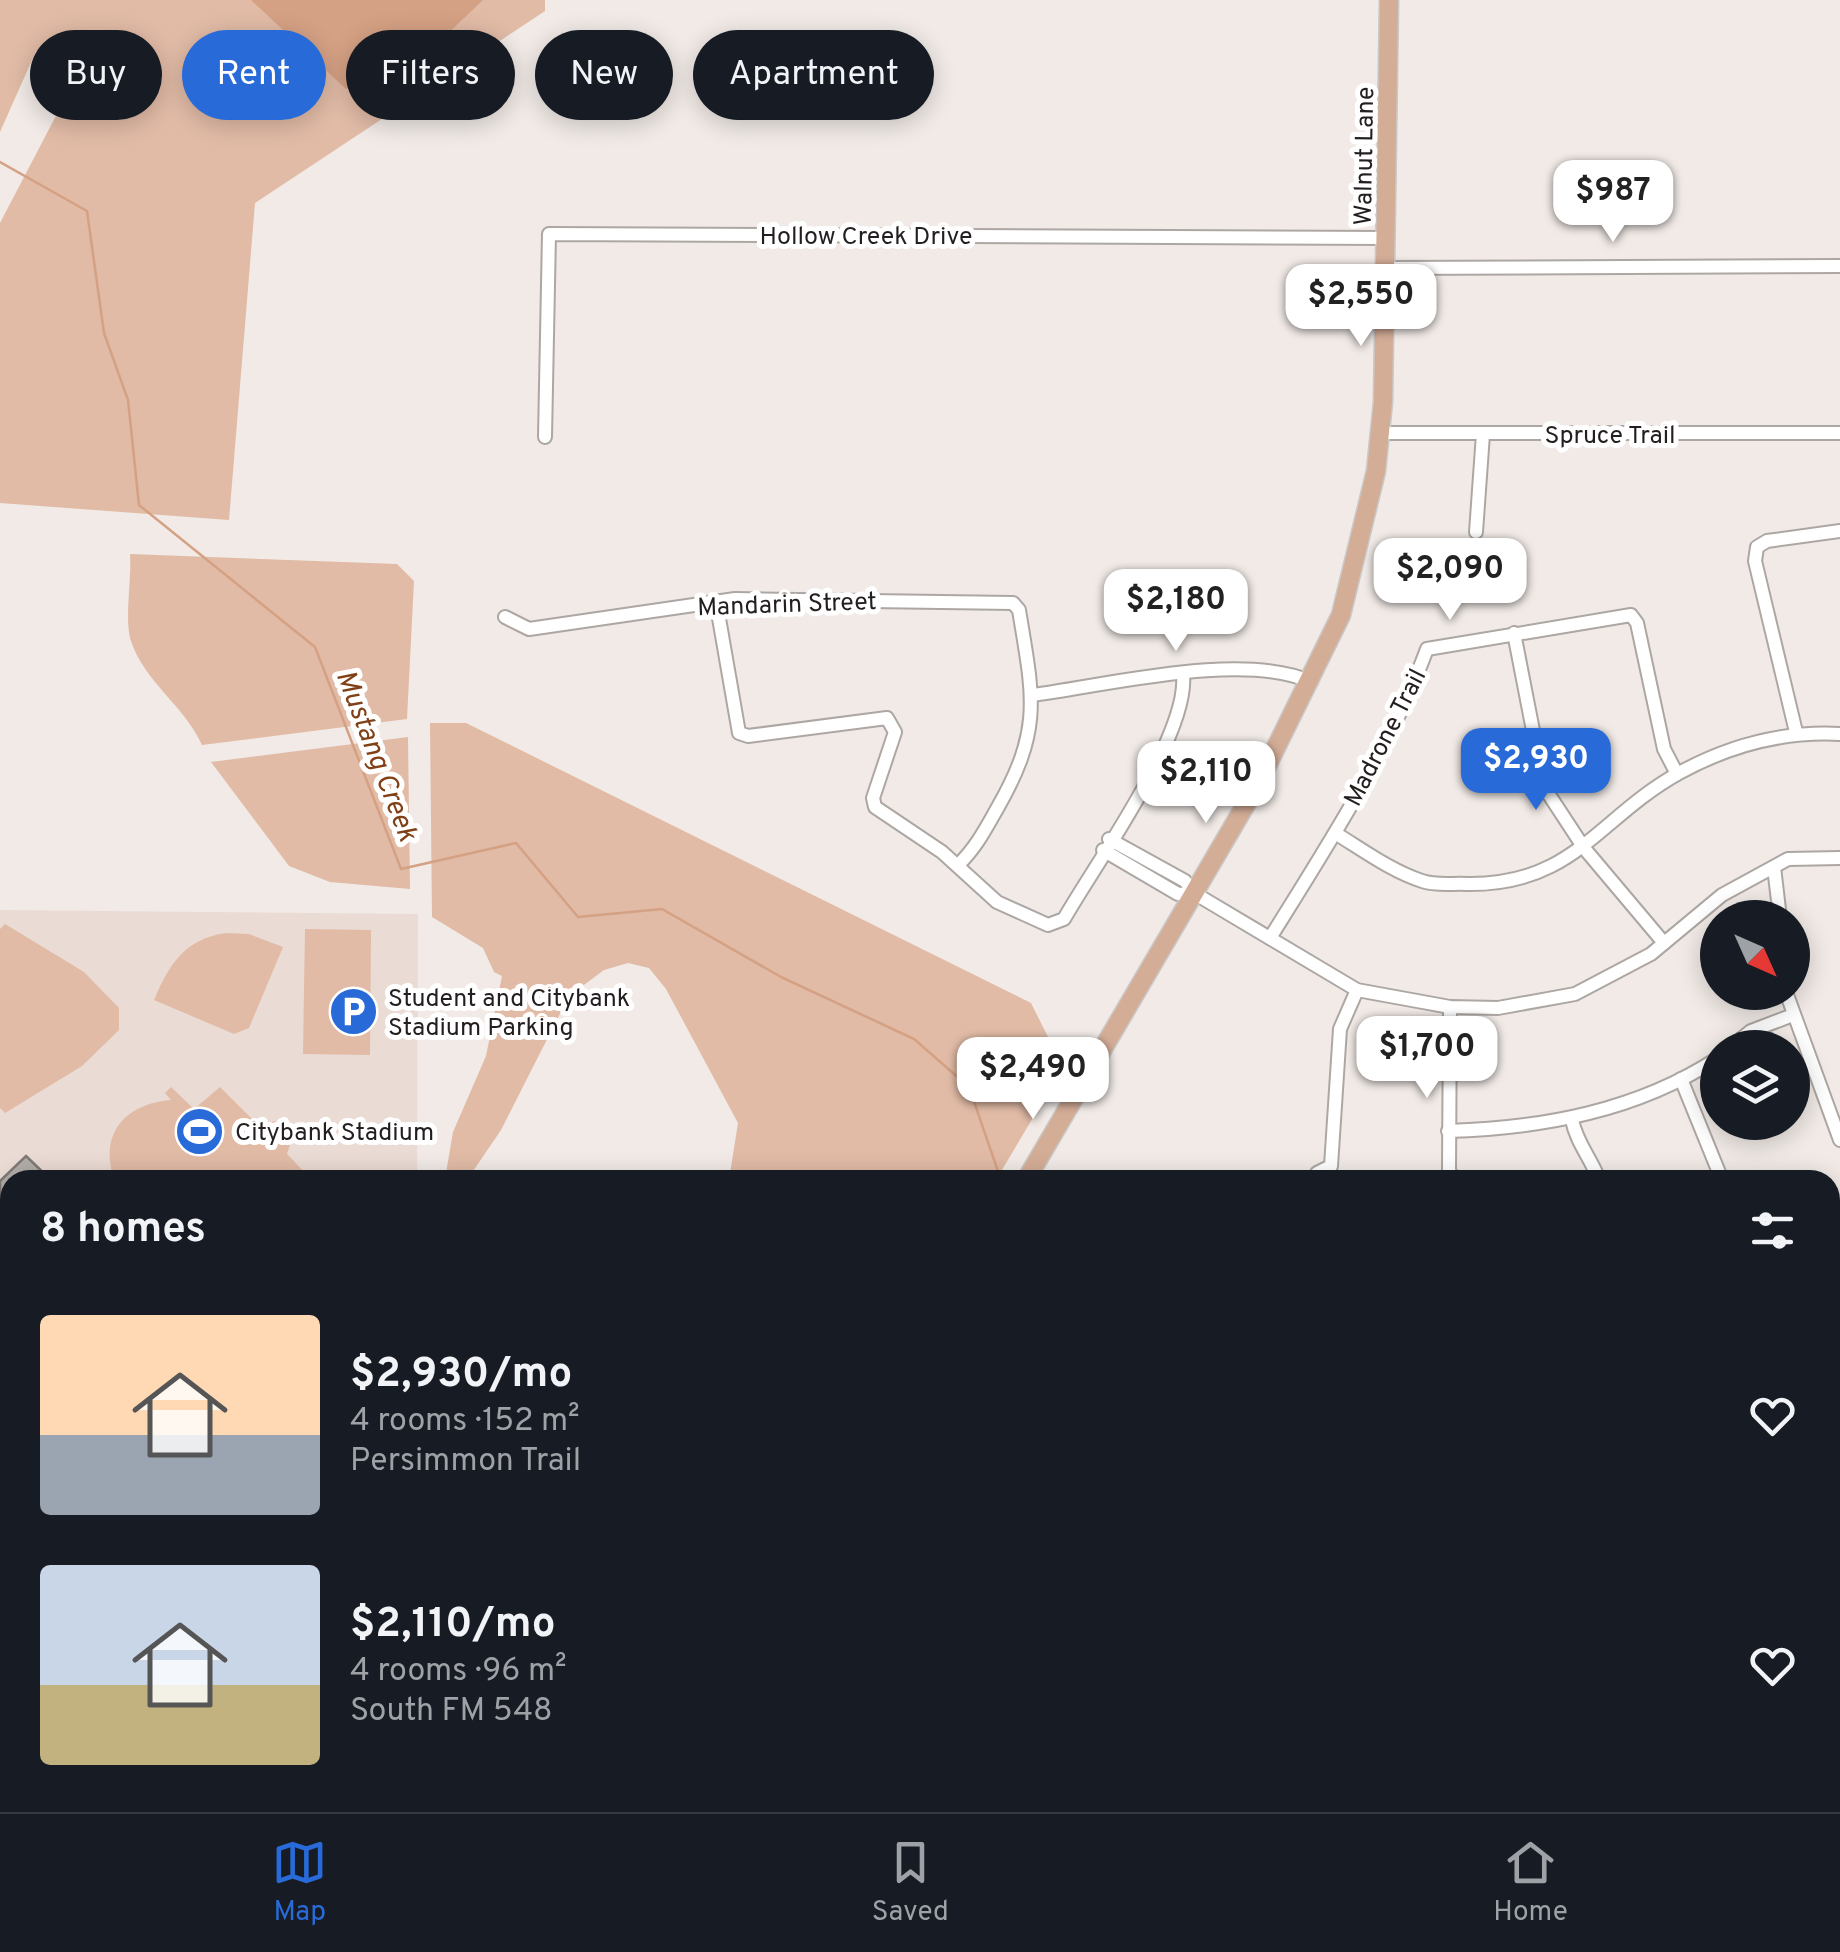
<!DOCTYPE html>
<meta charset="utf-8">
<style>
:root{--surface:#171b24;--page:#242831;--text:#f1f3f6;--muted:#9ea1a6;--line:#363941;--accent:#286bd8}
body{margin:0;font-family:Overpass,sans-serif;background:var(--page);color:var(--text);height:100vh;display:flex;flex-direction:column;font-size:38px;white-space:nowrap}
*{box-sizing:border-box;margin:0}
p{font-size:32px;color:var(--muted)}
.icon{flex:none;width:55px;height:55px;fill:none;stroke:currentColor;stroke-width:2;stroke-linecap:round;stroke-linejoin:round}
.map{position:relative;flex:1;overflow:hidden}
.side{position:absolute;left:0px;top:1170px;width:1840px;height:642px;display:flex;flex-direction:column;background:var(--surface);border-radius:30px 30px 0 0;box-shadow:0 5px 25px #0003}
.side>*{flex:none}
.top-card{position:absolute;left:30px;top:30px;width:1000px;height:90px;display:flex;gap:20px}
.needle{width:65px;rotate:135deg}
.fabs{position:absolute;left:1700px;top:900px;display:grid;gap:20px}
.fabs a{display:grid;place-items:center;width:110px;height:110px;border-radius:50%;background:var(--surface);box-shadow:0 5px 25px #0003;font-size:50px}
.price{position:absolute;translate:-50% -85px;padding:0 22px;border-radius:20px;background:#fff;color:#222;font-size:32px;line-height:65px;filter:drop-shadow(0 2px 5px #0008)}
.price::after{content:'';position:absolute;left:50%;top:60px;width:30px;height:22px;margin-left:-15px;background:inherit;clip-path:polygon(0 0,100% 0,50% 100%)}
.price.on{background:var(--accent);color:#fff}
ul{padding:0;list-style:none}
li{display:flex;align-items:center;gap:30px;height:250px;padding:0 40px}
li span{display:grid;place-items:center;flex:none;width:280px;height:200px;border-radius:10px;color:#555}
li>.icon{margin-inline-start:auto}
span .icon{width:120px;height:120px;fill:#fffc;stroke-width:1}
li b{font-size:42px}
h2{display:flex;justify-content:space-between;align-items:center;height:120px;padding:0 40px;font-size:42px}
.pill{padding:0 35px;border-radius:45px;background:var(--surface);box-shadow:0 5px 25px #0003;font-size:35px;line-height:90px}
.pill.on{background:var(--accent);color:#fff}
.tab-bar{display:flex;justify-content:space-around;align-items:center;height:140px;border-top:2px solid var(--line);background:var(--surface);font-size:28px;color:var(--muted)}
.tab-bar a{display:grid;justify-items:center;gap:5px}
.tab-bar .on{color:var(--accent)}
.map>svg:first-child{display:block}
.built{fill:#eadbd4}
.green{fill:#e1bba6}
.water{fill:#d5a184}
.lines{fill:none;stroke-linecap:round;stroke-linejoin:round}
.stream{stroke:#d5a184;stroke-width:2.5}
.building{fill:#b3ada9;stroke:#807a76;stroke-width:2.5}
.minor-casing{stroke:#ada7a3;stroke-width:16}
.major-casing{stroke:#cac9c9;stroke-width:21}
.minor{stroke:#fff;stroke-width:12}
.major{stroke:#d4ad97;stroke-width:18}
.labels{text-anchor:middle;stroke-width:10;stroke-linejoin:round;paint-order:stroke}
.street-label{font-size:25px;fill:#221f1e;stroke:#fff}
.poi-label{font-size:25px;fill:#221f1e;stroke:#fff;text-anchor:start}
.water-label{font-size:28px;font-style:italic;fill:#814016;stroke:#fff}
</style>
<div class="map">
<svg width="1840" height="1812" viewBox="0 0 1840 1812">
<rect width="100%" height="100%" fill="#f1eae6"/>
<g class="built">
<polygon points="0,910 418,914 417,1180 10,1180 10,1796 0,1796"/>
<polygon points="1840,1427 1840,1699 1830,1700 1830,1428"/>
</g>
<g class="green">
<polygon points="0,0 545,0 545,11 255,203 229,520 0,503 0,223 71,87 36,51 0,132"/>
<path d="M130,554L397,564L414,581L407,719L202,745C184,705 145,683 131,641C124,621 132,578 130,554Z"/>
<polygon points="430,723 466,723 1031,1003 1063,1067 996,1180 729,1180 738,1123 666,989 649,968 628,963 604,970 569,996 501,1130 467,1180 451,1180 446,1173 453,1132 486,1056 502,976 494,972 483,948 432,917"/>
<polygon points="408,737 410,889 330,882 289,866 211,762"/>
<polygon points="5,924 84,972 119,1008 119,1030 82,1066 5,1113 0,1108 0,929"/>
<polygon points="305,929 371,930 370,1055 303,1054"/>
<path d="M226,933L249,934L283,947L249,1028L234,1034L154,1000C169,964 185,939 226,933Z"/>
<path d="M171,1087L194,1109L220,1087L259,1126L275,1121L292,1139L287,1154L312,1180H114C99,1134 124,1104 171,1100L165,1093Z"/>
</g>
<polygon class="water" points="251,0 483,0 442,39 346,89"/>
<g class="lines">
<g class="stream">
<polyline points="0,162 87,211 104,333 128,400 139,505 315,647 401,869 516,843 578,917 662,909 781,977 914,1039 969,1087 1001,1180"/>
<polyline points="1493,1802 1496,1812"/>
</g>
</g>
<g class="building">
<polygon points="26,1156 51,1180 10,1180 10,1252 0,1242 0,1181"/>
<polygon points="10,1417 10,1480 0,1480 0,1418"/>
<rect x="0" y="1510" width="10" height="63"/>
<rect x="0" y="1607" width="10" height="62"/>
</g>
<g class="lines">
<defs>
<g id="minor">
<polyline points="1386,268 1840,266"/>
<polyline points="1381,433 1840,433"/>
<polyline points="545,437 549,234 1387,238"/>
<polyline points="1476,532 1483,434"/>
<path d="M716,601L739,733L748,736L887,718L895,732L873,798L875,807L942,852L997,902L1048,925L1064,919C1096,863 1189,735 1183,675"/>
<path d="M505,617L529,629L735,599L1013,603L1019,610C1033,696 1043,728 998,807C986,828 976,848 958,865"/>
<polyline points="1514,633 1544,787 1584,848 1664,943"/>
<path d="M1033,695C1108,685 1244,651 1311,682"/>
<polyline points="1796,732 1755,561 1757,547 1767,541 1840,531"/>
<path d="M1335,833C1363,850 1391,871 1422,881C1436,886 1453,883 1468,884C1574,885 1598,818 1679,773C1730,745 1783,731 1840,734"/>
<polyline points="1109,839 1185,881 1194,893 1357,990 1450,1007 1498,1008 1575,994 1651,954 1722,895 1788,859 1840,858"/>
<polyline points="1103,850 1178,894 1194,893"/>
<polyline points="1774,867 1780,918"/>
<path d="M1270,938C1328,845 1389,751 1427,649L1631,615L1637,623L1664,749L1677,774"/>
<polyline points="1786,992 1840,1140"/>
<polyline points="1450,1007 1449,1171 1455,1180"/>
<polyline points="1730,1048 1751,1031 1793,1015"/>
<polyline points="1681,1079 1722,1180"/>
<path d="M1572,1120C1577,1144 1591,1158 1599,1180"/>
<path d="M1448,1131C1543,1128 1637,1111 1718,1058"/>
<polyline points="1317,1173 1331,1166 1340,1029 1357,990"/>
<polyline points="1830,1264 1840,1257"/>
</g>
<g id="major">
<polyline points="1026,1180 1259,782 1341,615 1376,471 1383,402 1389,0"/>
<polyline points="1830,1703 1840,1702"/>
<polyline points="1830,1720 1840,1719"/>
<polyline points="0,1806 789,1812"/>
<polyline points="831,1812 831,1802"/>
<polyline points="843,1812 843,1802"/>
<polyline points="1165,1812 1253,1802"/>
<polyline points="1292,1812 1346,1802"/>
</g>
</defs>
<use href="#minor" class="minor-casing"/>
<use href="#major" class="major-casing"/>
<use href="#minor" class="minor"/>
<use href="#major" class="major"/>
</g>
<defs>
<symbol id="parking-disc" viewBox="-11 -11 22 22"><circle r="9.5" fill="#286bd8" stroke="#fff"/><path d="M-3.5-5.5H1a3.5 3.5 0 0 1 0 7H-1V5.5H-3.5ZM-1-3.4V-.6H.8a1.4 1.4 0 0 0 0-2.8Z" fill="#fff"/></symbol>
<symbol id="stadium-disc" viewBox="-11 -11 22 22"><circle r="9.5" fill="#286bd8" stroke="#fff"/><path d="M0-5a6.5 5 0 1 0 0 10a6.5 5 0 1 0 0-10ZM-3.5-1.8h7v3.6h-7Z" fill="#fff"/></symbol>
</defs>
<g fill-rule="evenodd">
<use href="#parking-disc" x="326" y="984" width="55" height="55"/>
<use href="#stadium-disc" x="172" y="1104" width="55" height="55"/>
</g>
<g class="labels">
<g class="street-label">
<text transform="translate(1363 156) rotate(-89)" y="9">Walnut Lane</text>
<text x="866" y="244">Hollow Creek Drive</text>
<text x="1610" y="443">Spruce Trail</text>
<text transform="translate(787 603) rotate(-2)" y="9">Mandarin Street</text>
<text transform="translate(1384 737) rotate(-63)" y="9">Madrone Trail</text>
</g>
<g class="poi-label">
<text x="388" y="1006">Student and Citybank<tspan x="388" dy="29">Stadium Parking</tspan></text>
<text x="235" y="1140">Citybank Stadium</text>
</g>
<g class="water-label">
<text transform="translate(378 755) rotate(69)" y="10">Mustang Creek</text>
</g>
</g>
</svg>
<div class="fabs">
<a><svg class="needle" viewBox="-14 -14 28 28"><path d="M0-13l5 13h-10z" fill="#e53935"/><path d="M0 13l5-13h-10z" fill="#9ea1a6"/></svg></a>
<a><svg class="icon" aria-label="layers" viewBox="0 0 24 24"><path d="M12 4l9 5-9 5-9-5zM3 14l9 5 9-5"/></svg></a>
</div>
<b class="price" style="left:1613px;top:245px">$987</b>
<b class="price" style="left:1361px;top:349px">$2,550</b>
<b class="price" style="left:1450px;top:623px">$2,090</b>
<b class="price" style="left:1176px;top:654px">$2,180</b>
<b class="price on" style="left:1536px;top:813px">$2,930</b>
<b class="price" style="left:1206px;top:826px">$2,110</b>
<b class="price" style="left:1427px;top:1101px">$1,700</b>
<b class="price" style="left:1033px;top:1122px">$2,490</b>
<div class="top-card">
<a class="pill">Buy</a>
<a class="pill on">Rent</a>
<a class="pill">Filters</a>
<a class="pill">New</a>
<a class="pill">Apartment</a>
</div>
<section class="side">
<h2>8 homes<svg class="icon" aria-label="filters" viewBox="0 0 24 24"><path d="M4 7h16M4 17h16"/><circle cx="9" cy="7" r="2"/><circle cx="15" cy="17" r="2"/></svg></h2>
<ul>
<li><span style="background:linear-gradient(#ffd9b3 60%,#9aa5b1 0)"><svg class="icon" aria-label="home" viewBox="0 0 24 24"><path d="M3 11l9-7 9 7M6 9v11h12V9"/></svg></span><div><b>$2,930/mo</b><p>4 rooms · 152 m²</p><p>Persimmon Trail</p></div><svg class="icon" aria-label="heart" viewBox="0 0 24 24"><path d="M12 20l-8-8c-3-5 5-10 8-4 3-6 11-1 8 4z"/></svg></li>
<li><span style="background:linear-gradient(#c9d6e8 60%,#c2b280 0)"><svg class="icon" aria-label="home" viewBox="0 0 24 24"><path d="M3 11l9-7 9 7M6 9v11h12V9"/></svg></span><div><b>$2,110/mo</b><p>4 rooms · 96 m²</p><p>South FM 548</p></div><svg class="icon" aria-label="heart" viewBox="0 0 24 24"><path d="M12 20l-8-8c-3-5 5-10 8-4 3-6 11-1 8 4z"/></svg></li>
</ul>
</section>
</div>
<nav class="tab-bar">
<a class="on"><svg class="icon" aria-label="map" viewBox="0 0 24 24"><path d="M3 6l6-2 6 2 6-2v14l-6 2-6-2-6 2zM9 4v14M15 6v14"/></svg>Map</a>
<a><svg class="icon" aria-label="saved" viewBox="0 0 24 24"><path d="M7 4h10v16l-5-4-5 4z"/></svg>Saved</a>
<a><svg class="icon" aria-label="home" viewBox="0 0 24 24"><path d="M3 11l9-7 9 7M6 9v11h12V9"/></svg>Home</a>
</nav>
